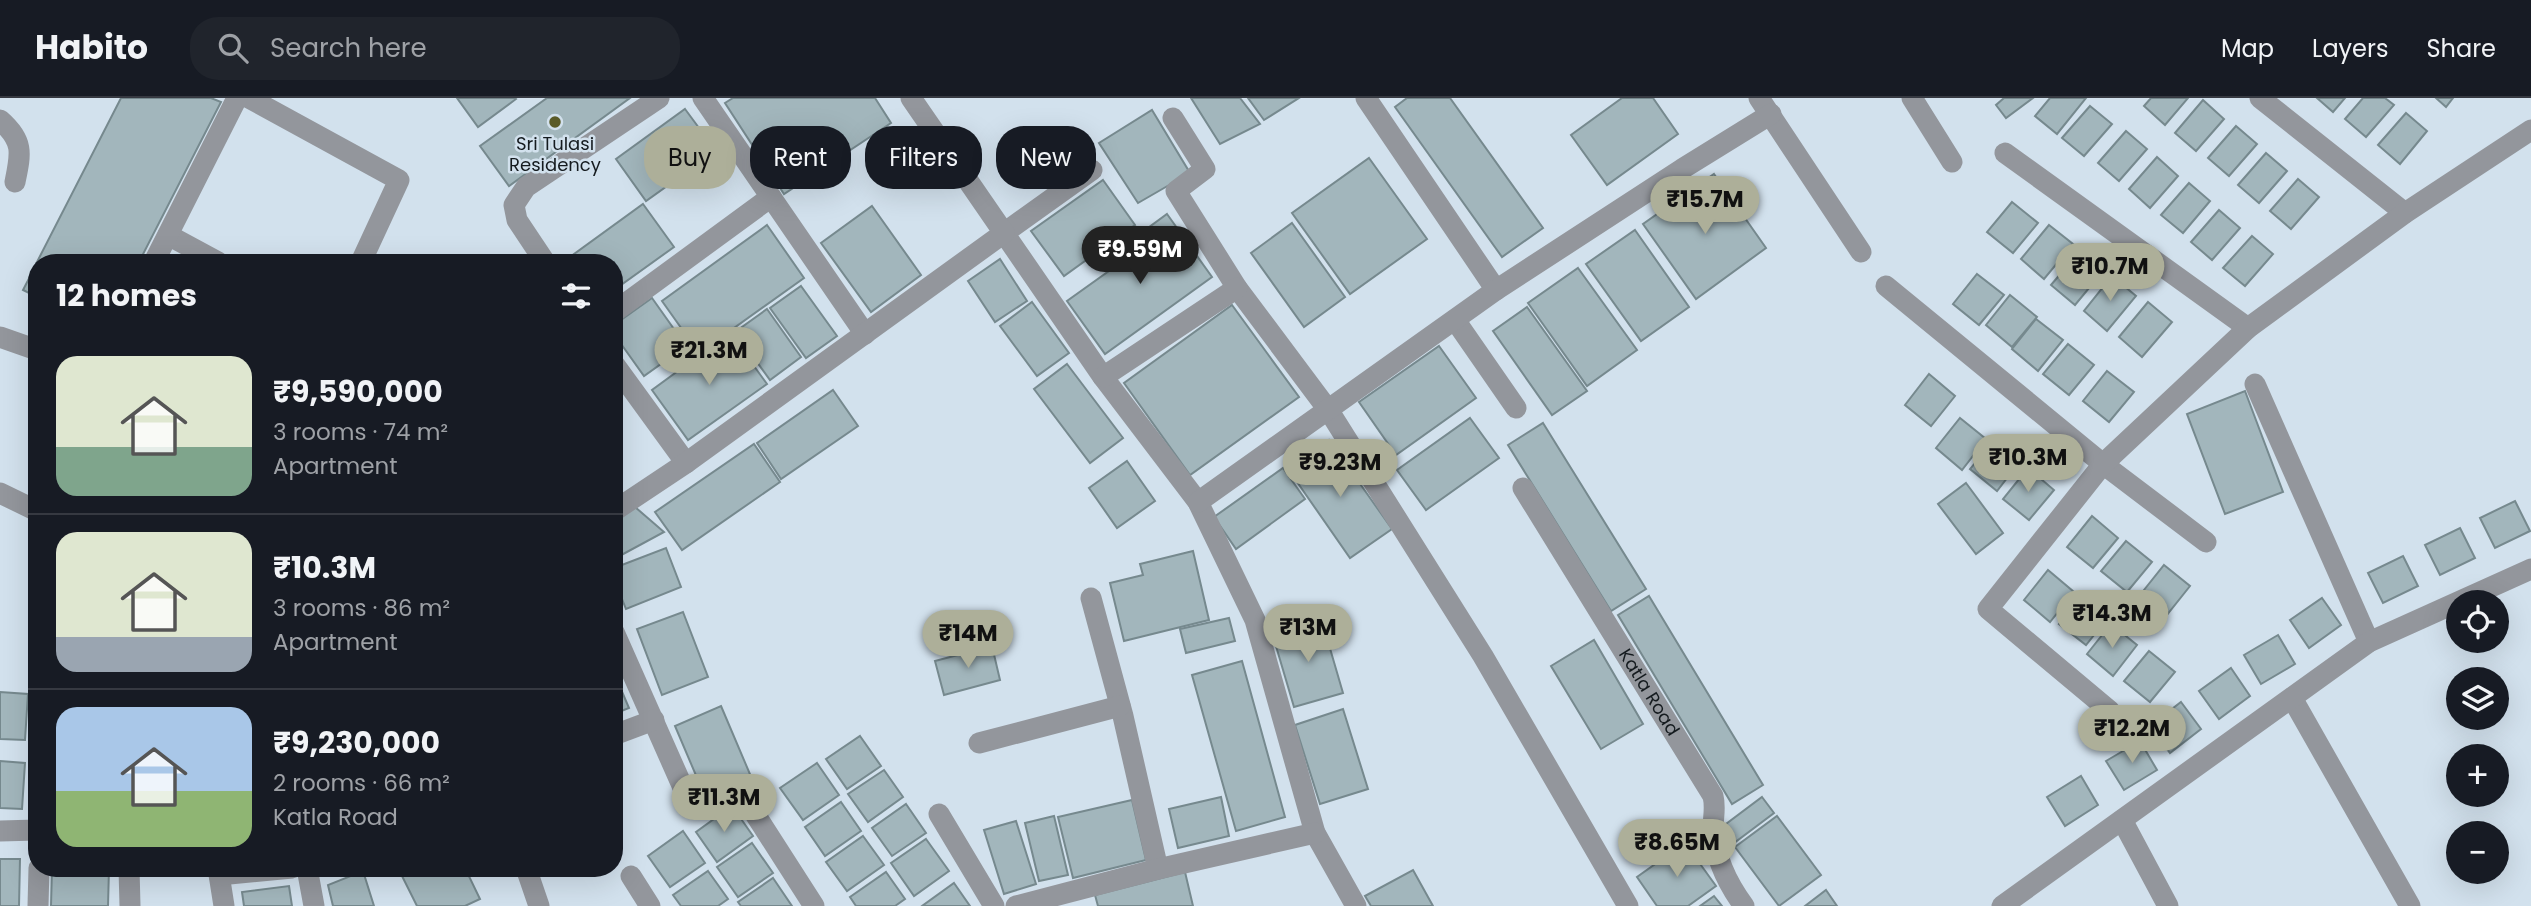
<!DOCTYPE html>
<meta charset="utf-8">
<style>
:root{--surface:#171b24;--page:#20242c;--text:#f1f3f6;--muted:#9ea1a6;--line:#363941;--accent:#adaf99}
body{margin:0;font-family:Poppins,sans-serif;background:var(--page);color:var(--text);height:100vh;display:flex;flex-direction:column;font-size:26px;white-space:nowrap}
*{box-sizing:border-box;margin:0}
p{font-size:23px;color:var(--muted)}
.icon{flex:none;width:38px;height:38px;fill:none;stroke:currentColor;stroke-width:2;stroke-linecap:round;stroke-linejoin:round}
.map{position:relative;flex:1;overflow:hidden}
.details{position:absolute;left:28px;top:156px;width:595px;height:623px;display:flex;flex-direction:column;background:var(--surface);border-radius:28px;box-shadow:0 7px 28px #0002}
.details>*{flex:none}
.banner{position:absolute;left:644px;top:28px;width:665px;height:63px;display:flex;gap:14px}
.buttons{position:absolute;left:2446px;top:492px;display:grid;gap:14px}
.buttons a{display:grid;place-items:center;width:63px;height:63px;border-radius:50%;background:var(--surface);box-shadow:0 7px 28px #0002;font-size:35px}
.price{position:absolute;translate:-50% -60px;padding:0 16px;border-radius:24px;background:var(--accent);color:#111;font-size:23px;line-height:46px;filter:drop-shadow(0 2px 4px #0008)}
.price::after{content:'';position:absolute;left:50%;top:42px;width:21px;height:16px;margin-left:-10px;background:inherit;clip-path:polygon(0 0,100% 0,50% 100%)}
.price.on{background:#222;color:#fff}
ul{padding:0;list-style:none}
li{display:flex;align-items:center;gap:21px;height:175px;padding:0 28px}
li+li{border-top:2px solid var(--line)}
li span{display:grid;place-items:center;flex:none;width:196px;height:140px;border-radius:21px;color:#555}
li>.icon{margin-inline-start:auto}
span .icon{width:84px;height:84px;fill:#fffc;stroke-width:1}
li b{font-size:30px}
h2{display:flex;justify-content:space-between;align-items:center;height:84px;padding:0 28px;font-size:30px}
.chip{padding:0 24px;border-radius:28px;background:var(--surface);box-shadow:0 7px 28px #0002;font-size:24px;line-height:63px}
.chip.on{background:var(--accent);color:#111}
header{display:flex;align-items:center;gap:42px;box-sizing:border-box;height:98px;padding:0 35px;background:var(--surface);border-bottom:2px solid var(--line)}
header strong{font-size:33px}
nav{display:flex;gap:38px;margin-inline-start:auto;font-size:24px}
.search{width:490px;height:63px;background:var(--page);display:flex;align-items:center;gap:18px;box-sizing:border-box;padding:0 24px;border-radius:28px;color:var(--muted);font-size:26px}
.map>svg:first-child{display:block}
.building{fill:#a2b6bc;stroke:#76898e;stroke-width:2}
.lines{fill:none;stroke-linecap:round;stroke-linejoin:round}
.minor{stroke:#93969c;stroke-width:21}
.poi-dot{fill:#5a5b28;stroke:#d2e1ed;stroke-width:2.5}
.labels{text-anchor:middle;stroke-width:5;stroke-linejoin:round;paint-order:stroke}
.poi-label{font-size:18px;fill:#151b1f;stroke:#d2e1ed}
.street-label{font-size:18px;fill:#151b1f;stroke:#d2e1ed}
</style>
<header>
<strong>Habito</strong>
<div class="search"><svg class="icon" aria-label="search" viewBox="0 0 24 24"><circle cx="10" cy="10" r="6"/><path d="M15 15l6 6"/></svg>Search here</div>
<nav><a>Map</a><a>Layers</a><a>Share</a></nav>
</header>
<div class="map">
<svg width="2531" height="808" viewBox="0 0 2531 808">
<rect width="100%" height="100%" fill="#d2e1ed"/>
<g class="building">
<polygon points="121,0 211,0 221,4 139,164 37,164"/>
<polygon points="457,0 515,0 516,1 478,29"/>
<polygon points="547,0 630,0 509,88 480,48"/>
<polygon points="733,0 875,0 891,25 784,96 725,5"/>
<polygon points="1191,0 1240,0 1260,26 1220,46"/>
<polygon points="1248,0 1299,0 1264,22"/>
<polygon points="1407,0 1450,0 1543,130 1502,159 1395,9"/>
<polygon points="1622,0 1653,0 1678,36 1607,87 1571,37"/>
<polygon points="2004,0 2033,0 2006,20 1996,7"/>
<polygon points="2050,0 2086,0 2057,36 2035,18"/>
<polygon points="2151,0 2188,0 2165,27 2144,8"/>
<polygon points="2317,0 2345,0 2333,14"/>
<polygon points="2363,0 2385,0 2394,7 2366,39 2345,21"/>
<polygon points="2436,0 2453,0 2446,9"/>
<polygon points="2203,2 2224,21 2196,53 2175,35"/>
<polygon points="2090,8 2112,26 2084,58 2062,40"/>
<polygon points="685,11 716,53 646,103 616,61"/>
<polygon points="1152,12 1190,75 1138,105 1099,45"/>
<polygon points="2406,15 2427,33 2400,66 2378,47"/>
<polygon points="2236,28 2257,46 2229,78 2208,60"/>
<polygon points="2126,33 2147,51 2119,83 2098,65"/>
<polygon points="2266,55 2287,73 2259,105 2238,87"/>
<polygon points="2157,59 2178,78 2150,110 2129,91"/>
<polygon points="1369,60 1427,141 1350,196 1292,115"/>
<polygon points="1714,76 1766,150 1696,201 1643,126"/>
<polygon points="2298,81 2319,99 2291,131 2270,113"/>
<polygon points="1103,82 1135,127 1064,178 1031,133"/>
<polygon points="2189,85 2210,103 2183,135 2161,117"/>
<polygon points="2012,104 2038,125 2013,155 1987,134"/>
<polygon points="643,106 674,149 614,192 614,164 563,164"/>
<polygon points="872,108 921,177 871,214 821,145"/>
<polygon points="2219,112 2240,130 2212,162 2191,144"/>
<polygon points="1167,116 1212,179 1105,256 1067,203 1144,148 1137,138"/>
<polygon points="1292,125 1345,199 1304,229 1251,155"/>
<polygon points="767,127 804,180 699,255 662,203"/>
<polygon points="2049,127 2073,146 2044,181 2021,161"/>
<polygon points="1635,132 1689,209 1641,243 1586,166"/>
<polygon points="2252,138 2273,156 2245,188 2223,170"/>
<polygon points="2080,153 2104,172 2075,207 2051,187"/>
<polygon points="1000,161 1027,203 995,224 968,183"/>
<polygon points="37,165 37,199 23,192"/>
<polygon points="1578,170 1637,252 1587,288 1528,205"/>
<polygon points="1977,176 2004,197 1979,227 1953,206"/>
<polygon points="2112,178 2136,198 2107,233 2084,213"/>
<polygon points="801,188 837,238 806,260 770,210"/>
<polygon points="2010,197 2037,219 2012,249 1986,227"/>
<polygon points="652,200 686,248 644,278 614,236 614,227"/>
<polygon points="1032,204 1069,255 1037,278 1000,228"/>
<polygon points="2148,204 2172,224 2142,259 2119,239"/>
<polygon points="1232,207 1299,299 1190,377 1124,285"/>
<polygon points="1527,209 1587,293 1552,317 1493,233"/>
<polygon points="767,211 801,259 770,282 735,234"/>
<polygon points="2036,221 2063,242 2038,273 2012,251"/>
<polygon points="730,235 767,286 688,342 652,292"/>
<polygon points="2068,246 2094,267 2069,297 2043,276"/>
<polygon points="1439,248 1476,300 1396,357 1359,304"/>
<polygon points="1067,266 1123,340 1090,365 1034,291"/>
<polygon points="2107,273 2134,294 2109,324 2083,303"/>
<polygon points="1929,276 1955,298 1931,328 1905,307"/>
<polygon points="833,292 858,328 781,381 757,345"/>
<polygon points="2245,293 2283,394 2225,416 2187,316"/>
<polygon points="1470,320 1499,360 1426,412 1397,372"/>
<polygon points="1960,320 1986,341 1962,372 1936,350"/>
<polygon points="1543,325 1646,491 1611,513 1508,347"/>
<polygon points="1995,341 2021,362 1997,393 1970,371"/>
<polygon points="1329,342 1392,431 1350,460 1288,371"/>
<polygon points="754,346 780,384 682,452 655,414"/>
<polygon points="1127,363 1155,403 1117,430 1089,390"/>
<polygon points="1283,370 1305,401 1236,451 1214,419"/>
<polygon points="2028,370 2054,392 2029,422 2003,401"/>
<polygon points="1966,385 2003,435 1976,456 1938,406"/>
<polygon points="2515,403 2530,433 2495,450 2480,420"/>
<polygon points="635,409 664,434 614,461 614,423"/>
<polygon points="2092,418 2118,440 2093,470 2067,449"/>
<polygon points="2460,430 2475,460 2440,477 2425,447"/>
<polygon points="2126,443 2152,464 2127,494 2101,473"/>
<polygon points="666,450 681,489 626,511 614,481 614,470"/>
<polygon points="1193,453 1209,522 1124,543 1110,485 1143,477 1140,466"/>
<polygon points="2403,458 2418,488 2383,505 2368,475"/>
<polygon points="2164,467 2190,488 2166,518 2140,497"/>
<polygon points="2048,472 2074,494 2050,524 2024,502"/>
<polygon points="2084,496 2110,517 2086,547 2059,526"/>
<polygon points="1649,498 1763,687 1732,706 1618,517"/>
<polygon points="2322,500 2341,527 2309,550 2290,522"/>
<polygon points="683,514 708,579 662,597 637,531"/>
<polygon points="1229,520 1235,543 1186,555 1180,531"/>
<polygon points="1322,523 1343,595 1294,609 1273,538"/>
<polygon points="2111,526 2137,547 2113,578 2087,556"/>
<polygon points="2278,537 2295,566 2261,586 2244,557"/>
<polygon points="1594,542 1643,626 1601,651 1551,568"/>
<polygon points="992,548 1000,582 944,597 935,563"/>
<polygon points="2149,553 2175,574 2150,604 2124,583"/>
<polygon points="1242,563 1285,719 1236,733 1192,577"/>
<polygon points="2231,570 2250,598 2219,621 2199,593"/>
<polygon points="614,575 629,610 614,616"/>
<polygon points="0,594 28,596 25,642 0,641"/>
<polygon points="2181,604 2201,631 2170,655 2150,628"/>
<polygon points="721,608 755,688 709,708 675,628"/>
<polygon points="1343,611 1368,691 1320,706 1295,627"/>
<polygon points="860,638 881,668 847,691 826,661"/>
<polygon points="2140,643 2157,672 2124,692 2106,663"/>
<polygon points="0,663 25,665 22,711 0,710"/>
<polygon points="817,665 839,697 803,722 780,690"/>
<polygon points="884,672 903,699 868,724 848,696"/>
<polygon points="2081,678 2098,707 2065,728 2047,699"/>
<polygon points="1221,699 1229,738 1178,750 1169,711"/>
<polygon points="1762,699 1774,715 1734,745 1722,729"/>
<polygon points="1132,702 1146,762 1073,780 1058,719"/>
<polygon points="841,704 861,733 825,758 805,729"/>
<polygon points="906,706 926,735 892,758 872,730"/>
<polygon points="732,708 753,738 717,764 696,734"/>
<polygon points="1054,718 1068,777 1039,783 1025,725"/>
<polygon points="1777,718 1821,777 1779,808 1735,749"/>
<polygon points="1016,723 1036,786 1004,796 984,732"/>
<polygon points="683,733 705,765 670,789 648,758"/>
<polygon points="863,738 884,767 847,793 826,764"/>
<polygon points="926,741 949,773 914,798 891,765"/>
<polygon points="752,745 773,775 738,799 717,769"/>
<polygon points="1685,745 1716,788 1688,808 1657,808 1637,779"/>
<polygon points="0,761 20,761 19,808 0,808"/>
<polygon points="52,770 109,770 108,808 51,808"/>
<polygon points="398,770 465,770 480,801 465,808 417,808"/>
<polygon points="1413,772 1433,808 1371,808 1365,798"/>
<polygon points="363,773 374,808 333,808 328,787"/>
<polygon points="708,773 728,801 718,808 681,808 673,797"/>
<polygon points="886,774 905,801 895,808 856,808 850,799"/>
<polygon points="1185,774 1193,808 1098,808 1095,797"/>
<polygon points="773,780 792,808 741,808 738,804"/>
<polygon points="954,785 970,808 922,808"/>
<polygon points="289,788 292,808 244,808 242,794"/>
<polygon points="1826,792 1837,808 1805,808"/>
<polygon points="1714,798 1722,808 1700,808"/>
</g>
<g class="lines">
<g class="minor">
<polyline points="249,0 399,82 361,164"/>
<polyline points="703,0 865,236"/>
<polyline points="1366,0 1496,192"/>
<polyline points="1759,0 1861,154"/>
<polyline points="1912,0 1952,64"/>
<polyline points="2260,0 2405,115"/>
<polyline points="1173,20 1205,71 1176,93 1237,190 1329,313 1483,558 1628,808"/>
<path d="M0,22C24,43 21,55 15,84"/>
<polyline points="2005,55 2248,230"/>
<polyline points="1092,72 1004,135 1103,279 1198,404 1255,522 1315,735 1356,808"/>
<polyline points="168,137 218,164"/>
<polyline points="154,164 237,0"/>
<polyline points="545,164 517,122 514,107 526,89 659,0"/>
<polyline points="1886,188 2103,366 2206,444"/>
<polyline points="614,214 771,99"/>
<polyline points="1455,222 1516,310"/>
<polyline points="0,239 37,252"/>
<polyline points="614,266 686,365"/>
<polyline points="1103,279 1237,190"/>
<polyline points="2255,286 2369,544"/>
<path id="s1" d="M1523,390L1713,698C1716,710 1713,719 1713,731C1715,759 1727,785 1744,808"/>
<polyline points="0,395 37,413"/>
<polyline points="1198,404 1496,192 1682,71 1771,16"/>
<polyline points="614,413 686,365 1004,135 911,0"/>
<polyline points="1091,500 1123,618 1158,771"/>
<polyline points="614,534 692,710"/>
<polyline points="2292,600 2410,808"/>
<polyline points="2110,613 1988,511 2103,366 2248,230 2405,115 2531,32"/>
<polyline points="614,637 654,622"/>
<polyline points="979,645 1120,608"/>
<polyline points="748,705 814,808"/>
<polyline points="939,716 994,808"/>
<polyline points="2122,722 2168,808"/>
<polyline points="0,733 37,732"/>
<polyline points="129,770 130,808"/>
<polyline points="218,770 224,808"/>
<polyline points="307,770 314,808"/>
<polyline points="526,770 539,808"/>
<polyline points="219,777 292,770"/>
<polyline points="631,778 650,808"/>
<polyline points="38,808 39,770"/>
<polyline points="1016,808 1158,771 1315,735"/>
<polyline points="2002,808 2369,544 2531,471"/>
</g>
</g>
<circle class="poi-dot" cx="555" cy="24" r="7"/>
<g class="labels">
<g class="poi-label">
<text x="555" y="52">Sri Tulasi<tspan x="555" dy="21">Residency</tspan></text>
</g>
<g class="street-label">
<text dy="6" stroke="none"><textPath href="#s1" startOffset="240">Katla Road</textPath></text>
</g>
</g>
</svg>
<div class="buttons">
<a><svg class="icon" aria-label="locate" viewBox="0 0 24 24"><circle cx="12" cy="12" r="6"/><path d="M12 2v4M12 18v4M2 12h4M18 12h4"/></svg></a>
<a><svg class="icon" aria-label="layers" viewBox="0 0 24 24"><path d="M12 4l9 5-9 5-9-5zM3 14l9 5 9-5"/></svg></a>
<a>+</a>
<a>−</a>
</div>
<b class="price" style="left:1705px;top:138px">₹15.7M</b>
<b class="price on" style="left:1140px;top:188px">₹9.59M</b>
<b class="price" style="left:2110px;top:205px">₹10.7M</b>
<b class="price" style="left:709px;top:289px">₹21.3M</b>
<b class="price" style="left:2028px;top:396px">₹10.3M</b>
<b class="price" style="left:1340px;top:401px">₹9.23M</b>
<b class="price" style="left:2112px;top:552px">₹14.3M</b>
<b class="price" style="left:1308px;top:566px">₹13M</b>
<b class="price" style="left:968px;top:572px">₹14M</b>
<b class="price" style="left:2132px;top:667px">₹12.2M</b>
<b class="price" style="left:724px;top:736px">₹11.3M</b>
<b class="price" style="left:1677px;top:781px">₹8.65M</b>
<div class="banner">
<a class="chip on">Buy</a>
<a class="chip">Rent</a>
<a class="chip">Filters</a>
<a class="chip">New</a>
</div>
<section class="details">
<h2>12 homes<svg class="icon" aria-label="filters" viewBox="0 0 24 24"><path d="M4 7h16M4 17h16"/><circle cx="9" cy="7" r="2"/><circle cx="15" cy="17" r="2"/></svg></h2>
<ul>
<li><span style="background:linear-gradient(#dfe7d0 65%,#7fa58c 0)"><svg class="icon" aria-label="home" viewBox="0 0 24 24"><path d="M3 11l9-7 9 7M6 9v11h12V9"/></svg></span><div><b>₹9,590,000</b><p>3 rooms · 74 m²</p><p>Apartment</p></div></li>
<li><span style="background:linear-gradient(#dfe7d0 75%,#9aa5b1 0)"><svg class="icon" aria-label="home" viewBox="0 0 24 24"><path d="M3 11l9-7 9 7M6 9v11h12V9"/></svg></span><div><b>₹10.3M</b><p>3 rooms · 86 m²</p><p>Apartment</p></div></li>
<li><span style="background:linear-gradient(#a9c7e8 60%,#8fb573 0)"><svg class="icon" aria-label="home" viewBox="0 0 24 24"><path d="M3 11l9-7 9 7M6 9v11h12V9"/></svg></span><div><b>₹9,230,000</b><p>2 rooms · 66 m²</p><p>Katla Road</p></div></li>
</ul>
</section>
</div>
